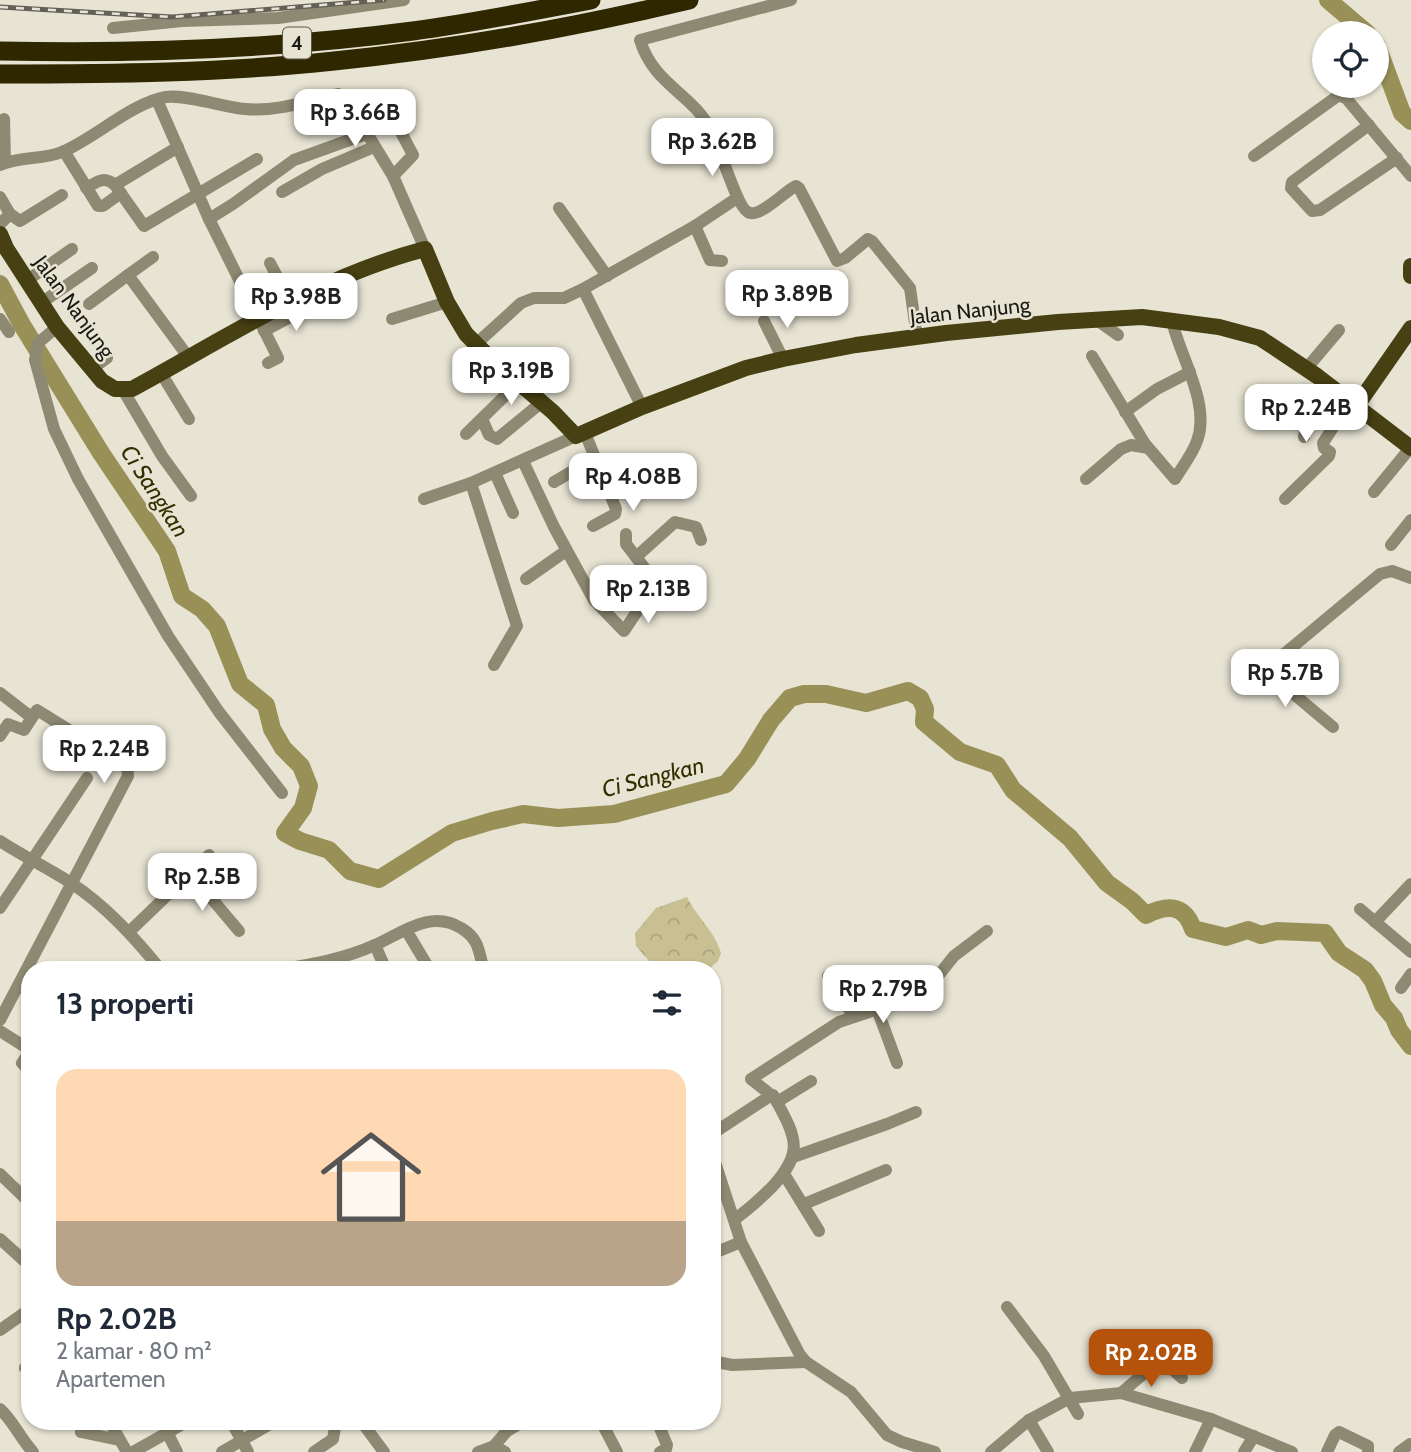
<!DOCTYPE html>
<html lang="id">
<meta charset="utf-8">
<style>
:root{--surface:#fff;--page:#f2f2f3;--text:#1f2937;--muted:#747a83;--line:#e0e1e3;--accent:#b45309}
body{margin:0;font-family:Cabin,sans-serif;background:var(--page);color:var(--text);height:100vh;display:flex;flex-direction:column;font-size:26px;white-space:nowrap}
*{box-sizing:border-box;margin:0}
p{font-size:23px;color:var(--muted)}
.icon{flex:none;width:38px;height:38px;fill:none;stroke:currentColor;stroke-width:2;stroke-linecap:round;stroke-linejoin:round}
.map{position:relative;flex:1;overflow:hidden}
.sheet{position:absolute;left:21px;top:961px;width:700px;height:469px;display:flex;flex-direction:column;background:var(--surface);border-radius:28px;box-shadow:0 2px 5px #0004}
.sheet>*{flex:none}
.tools{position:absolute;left:1312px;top:21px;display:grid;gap:14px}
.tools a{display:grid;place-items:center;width:77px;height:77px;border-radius:50%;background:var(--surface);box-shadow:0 2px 5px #0004;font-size:35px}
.price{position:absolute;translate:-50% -60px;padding:0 16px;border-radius:14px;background:#fff;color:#222;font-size:23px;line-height:46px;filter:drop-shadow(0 2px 4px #0008)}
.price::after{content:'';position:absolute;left:50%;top:42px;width:21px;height:16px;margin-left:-10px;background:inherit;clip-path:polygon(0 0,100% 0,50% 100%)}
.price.current{background:var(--accent);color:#fff}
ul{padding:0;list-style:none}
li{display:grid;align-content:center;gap:14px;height:371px;padding:0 35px}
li+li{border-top:2px solid var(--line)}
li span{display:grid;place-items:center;height:217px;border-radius:21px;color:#555}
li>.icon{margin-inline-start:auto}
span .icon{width:126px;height:126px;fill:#fffc;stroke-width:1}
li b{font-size:30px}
h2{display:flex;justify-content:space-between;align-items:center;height:84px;padding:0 35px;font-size:30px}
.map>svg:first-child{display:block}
.forest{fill:url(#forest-crowns)}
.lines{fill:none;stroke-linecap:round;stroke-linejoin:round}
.river{stroke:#999058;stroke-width:18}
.minor{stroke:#8d8972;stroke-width:12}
.major{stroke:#474012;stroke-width:16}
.highway{stroke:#2e2700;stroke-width:19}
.rail-casing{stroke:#626057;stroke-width:5}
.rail{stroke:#e7e4d4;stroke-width:2.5;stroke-dasharray:8;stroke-linecap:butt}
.labels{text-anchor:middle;stroke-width:5;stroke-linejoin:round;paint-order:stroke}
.shield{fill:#e7e4d4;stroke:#58574e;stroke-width:2}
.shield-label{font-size:19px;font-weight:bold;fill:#1b1a14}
.street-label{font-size:21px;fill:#1b1a14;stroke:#e7e4d4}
.water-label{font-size:23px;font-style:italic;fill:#352e00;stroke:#e7e4d4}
</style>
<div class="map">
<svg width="1411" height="1452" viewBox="0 0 1411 1452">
<defs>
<pattern id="forest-crowns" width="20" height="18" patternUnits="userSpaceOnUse" patternTransform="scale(1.75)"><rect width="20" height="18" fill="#c8c092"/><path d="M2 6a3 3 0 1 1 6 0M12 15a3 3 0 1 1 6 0" fill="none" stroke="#aba47d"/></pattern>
</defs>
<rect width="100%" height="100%" fill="#e7e4d4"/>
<path class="forest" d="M687,897C696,916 716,933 721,953L718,961L709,969H656L636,946L635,933L656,908Z"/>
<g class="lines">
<g class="river">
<polyline points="1328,0 1367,33"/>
<polyline points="1377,46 1402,113 1411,121"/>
<path d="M0,284L22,325L101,453L167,551L182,596L202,609L217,626L240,684L266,705L272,729L283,748L301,766L309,786L303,808L285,833L300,841L329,850L350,871L379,879L452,833L492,821L523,814L558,818L614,814L726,784L747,759L771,720L790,698L804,694H826L866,703L908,691L920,698L925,709L924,722L960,752L997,765L1013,790L1070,838L1107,883L1132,901L1146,915C1166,905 1184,903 1193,929L1226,937L1248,930L1261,935L1277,931L1325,933L1339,953L1365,970L1373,981L1383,1005L1394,1018L1399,1030L1411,1046"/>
</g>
<g class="minor">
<path d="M791,0L640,40C654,86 693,93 712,132C720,146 737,211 750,213C762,216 785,191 796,186L799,188L837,261L845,258L868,239L872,241L910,288L917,337"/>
<polyline points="113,28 182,21 278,18 404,0"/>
<polyline points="1343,97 1357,86"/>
<polyline points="157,100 209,219 278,358 268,363"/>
<polyline points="4,119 5,162"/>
<polyline points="1369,125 1292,182 1291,188 1312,211 1320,210 1397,158"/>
<polyline points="64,151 98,206 103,206 121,193"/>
<polyline points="1254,156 1339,95 1346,98 1411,176"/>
<path d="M0,165C20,156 42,160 62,152C94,139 131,103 166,97C185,94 223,107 245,109C278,112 306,101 338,94L346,99L393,176L425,249"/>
<polyline points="393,176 413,155 395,121"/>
<polyline points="115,185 178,147"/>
<path d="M86,188C97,182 104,175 115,185L144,226L257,159"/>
<polyline points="282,192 322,169 374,147"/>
<polyline points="0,197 10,214 0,224"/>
<polyline points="559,208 607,276"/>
<polyline points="10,214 20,221 62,195"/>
<polyline points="209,219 233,204 294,160 366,134"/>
<polyline points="695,226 710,260 722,261"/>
<polyline points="270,263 290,301"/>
<polyline points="128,275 153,257"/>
<polyline points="26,281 72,249"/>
<polyline points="583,289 642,407"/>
<polyline points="41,303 92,268"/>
<polyline points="89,304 128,275 189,358"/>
<polyline points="0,319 9,332"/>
<polyline points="392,319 447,302"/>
<polyline points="1097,320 1118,335"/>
<polyline points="764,321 783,359"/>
<polyline points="57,327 38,343 35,360 54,429 78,479 168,636 219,712 282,793"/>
<polyline points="264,331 311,306"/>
<polyline points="476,344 521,303 534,298 564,298 583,289 695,226 737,198"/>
<path d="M1092,356L1145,444L1175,479C1182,467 1192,455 1197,441C1211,404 1180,357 1172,321"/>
<polyline points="92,369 107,358"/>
<polyline points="1306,369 1339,330"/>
<polyline points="161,373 189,419"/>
<polyline points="123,390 162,456 191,496"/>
<polyline points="1125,412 1157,389 1190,372"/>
<polyline points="482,419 489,435 497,439 542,402"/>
<polyline points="585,433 616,509 615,514 593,526"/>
<polyline points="466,434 519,382"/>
<polyline points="1304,437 1305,432 1334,390"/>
<polyline points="523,461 554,527 594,600 624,631 644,601"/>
<polyline points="495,473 513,513"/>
<polyline points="1086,479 1121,449 1131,445 1148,448"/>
<polyline points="554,482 595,458"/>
<polyline points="471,483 517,626 494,665"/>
<polyline points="1374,492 1411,447"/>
<polyline points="424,499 471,483 576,436"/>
<polyline points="1285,499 1329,456 1330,452 1324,448 1323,443 1349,402"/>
<polyline points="1391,545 1411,520"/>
<polyline points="636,557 675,522 696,527 701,540"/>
<polyline points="526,579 566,551"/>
<polyline points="605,611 645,577 646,570 626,544 626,534"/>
<polyline points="0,693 31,717"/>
<polyline points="1333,727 1259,665 1284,654 1380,574 1392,571 1411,578"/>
<polyline points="0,736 8,724 24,730 37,710 127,766 128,776 0,1020"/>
<path d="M0,841C23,856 48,868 71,883C106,906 134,937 161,970"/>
<polyline points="190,873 239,931"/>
<polyline points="0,908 87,778"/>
<polyline points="1360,909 1411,952"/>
<polyline points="1375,922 1411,884"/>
<polyline points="406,930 430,970"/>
<polyline points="129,932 209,855"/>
<polyline points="375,945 386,970"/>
<path d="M279,970C312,964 344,959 375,945C402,933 431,909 461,928C466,931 473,937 476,943C480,951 481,961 484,970"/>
<polyline points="828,976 854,1017"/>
<polyline points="1401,988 1411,974"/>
<polyline points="877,1009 897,1063"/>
<polyline points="0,1031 30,1050"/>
<polyline points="30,1051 22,1063 30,1071"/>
<polyline points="771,1095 751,1079 839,1022 881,1008 920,989 938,976 954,956 987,931"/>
<polyline points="712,1134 770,1096 773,1095 777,1102 811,1081"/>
<polyline points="712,1153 741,1242 800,1355 806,1362 851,1392 887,1435 902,1442 935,1452"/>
<polyline points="793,1157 887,1124 916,1112"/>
<polyline points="0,1174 30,1203"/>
<polyline points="784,1174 819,1231"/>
<polyline points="804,1204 886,1170"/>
<path d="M735,1219C749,1209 761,1198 773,1186C803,1153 797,1139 777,1102"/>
<polyline points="0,1239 30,1266"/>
<polyline points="714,1253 741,1242"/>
<polyline points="1007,1307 1044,1356 1078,1414"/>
<polyline points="0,1330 30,1309"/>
<polyline points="712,1361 732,1365 806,1362"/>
<polyline points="25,1368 30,1365"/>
<polyline points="1121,1393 1161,1359 1182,1378"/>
<path d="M0,1409C14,1422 20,1438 33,1452"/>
<polyline points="1029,1420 1048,1452"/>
<polyline points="109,1421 127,1452"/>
<polyline points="231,1421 248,1452"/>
<polyline points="361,1421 384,1452"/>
<polyline points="657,1421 667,1445 666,1449 660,1452"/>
<polyline points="604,1427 617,1452"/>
<polyline points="81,1432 119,1440"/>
<polyline points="81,1432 101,1421"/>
<polyline points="168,1434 177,1452"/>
<polyline points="133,1452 188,1421"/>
<polyline points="222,1452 275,1421"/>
<polyline points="314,1452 333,1439 335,1427 332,1421"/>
<polyline points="478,1452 494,1446"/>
<polyline points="505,1452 494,1446 507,1431 524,1421"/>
<polyline points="991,1452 1029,1420 1070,1398 1121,1393 1211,1419 1292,1452"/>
<polyline points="1195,1452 1211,1419"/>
<polyline points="1244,1452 1254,1436"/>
<polyline points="1327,1452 1335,1435 1339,1432 1368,1446 1368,1452"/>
<polyline points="1399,1452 1410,1444"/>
</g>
<g class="major">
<path d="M0,234L6,248L57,327L102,381L115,389H132C228,337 318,277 425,249L447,302L466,334L489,357L553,412L576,436L642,407L746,368L783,359L856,345L946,333L1058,322L1142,317L1219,327L1260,338L1317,376L1411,448"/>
<polyline points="1411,266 1411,276"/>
<polyline points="1356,407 1411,328"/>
</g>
<g class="highway">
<path d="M0,51C138,54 276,49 413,31C473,23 532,11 591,0"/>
<path d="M0,74C111,74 223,73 334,61C453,49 572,28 689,0"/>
</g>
<defs>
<polyline id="rail" points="0,7 172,17 384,0"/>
</defs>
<use href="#rail" class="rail-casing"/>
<use href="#rail" class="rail"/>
</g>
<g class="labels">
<rect class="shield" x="283" y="27.5" width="28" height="31" rx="5"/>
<g class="shield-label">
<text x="297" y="50">4</text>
</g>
<g class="street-label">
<text transform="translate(74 307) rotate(54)" y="7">Jalan Nanjung</text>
<text transform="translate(970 311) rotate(-6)" y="7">Jalan Nanjung</text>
</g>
<g class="water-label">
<text transform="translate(155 491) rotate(57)" y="8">Ci Sangkan</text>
<text transform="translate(653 777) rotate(-14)" y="8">Ci Sangkan</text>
</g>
</g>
</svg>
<div class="tools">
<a><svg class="icon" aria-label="locate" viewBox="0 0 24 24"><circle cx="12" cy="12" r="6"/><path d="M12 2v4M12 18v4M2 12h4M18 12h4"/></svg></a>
</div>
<b class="price" style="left:355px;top:149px">Rp 3.66B</b>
<b class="price" style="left:712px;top:178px">Rp 3.62B</b>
<b class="price" style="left:787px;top:330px">Rp 3.89B</b>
<b class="price" style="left:296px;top:333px">Rp 3.98B</b>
<b class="price" style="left:511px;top:407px">Rp 3.19B</b>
<b class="price" style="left:1306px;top:444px">Rp 2.24B</b>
<b class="price" style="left:633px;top:513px">Rp 4.08B</b>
<b class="price" style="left:648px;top:625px">Rp 2.13B</b>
<b class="price" style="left:1285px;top:709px">Rp 5.7B</b>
<b class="price" style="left:104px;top:785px">Rp 2.24B</b>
<b class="price" style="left:202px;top:913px">Rp 2.5B</b>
<b class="price" style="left:883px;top:1025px">Rp 2.79B</b>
<b class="price current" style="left:1151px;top:1389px">Rp 2.02B</b>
<section class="sheet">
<h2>13 properti<svg class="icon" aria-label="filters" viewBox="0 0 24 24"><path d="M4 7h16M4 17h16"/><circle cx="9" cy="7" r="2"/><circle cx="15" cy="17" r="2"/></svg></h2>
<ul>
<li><span style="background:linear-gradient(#ffd9b3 70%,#b9a48a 0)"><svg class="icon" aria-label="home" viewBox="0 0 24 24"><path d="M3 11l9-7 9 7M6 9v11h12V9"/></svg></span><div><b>Rp 2.02B</b><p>2 kamar · 80 m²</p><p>Apartemen</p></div></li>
</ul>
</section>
</div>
